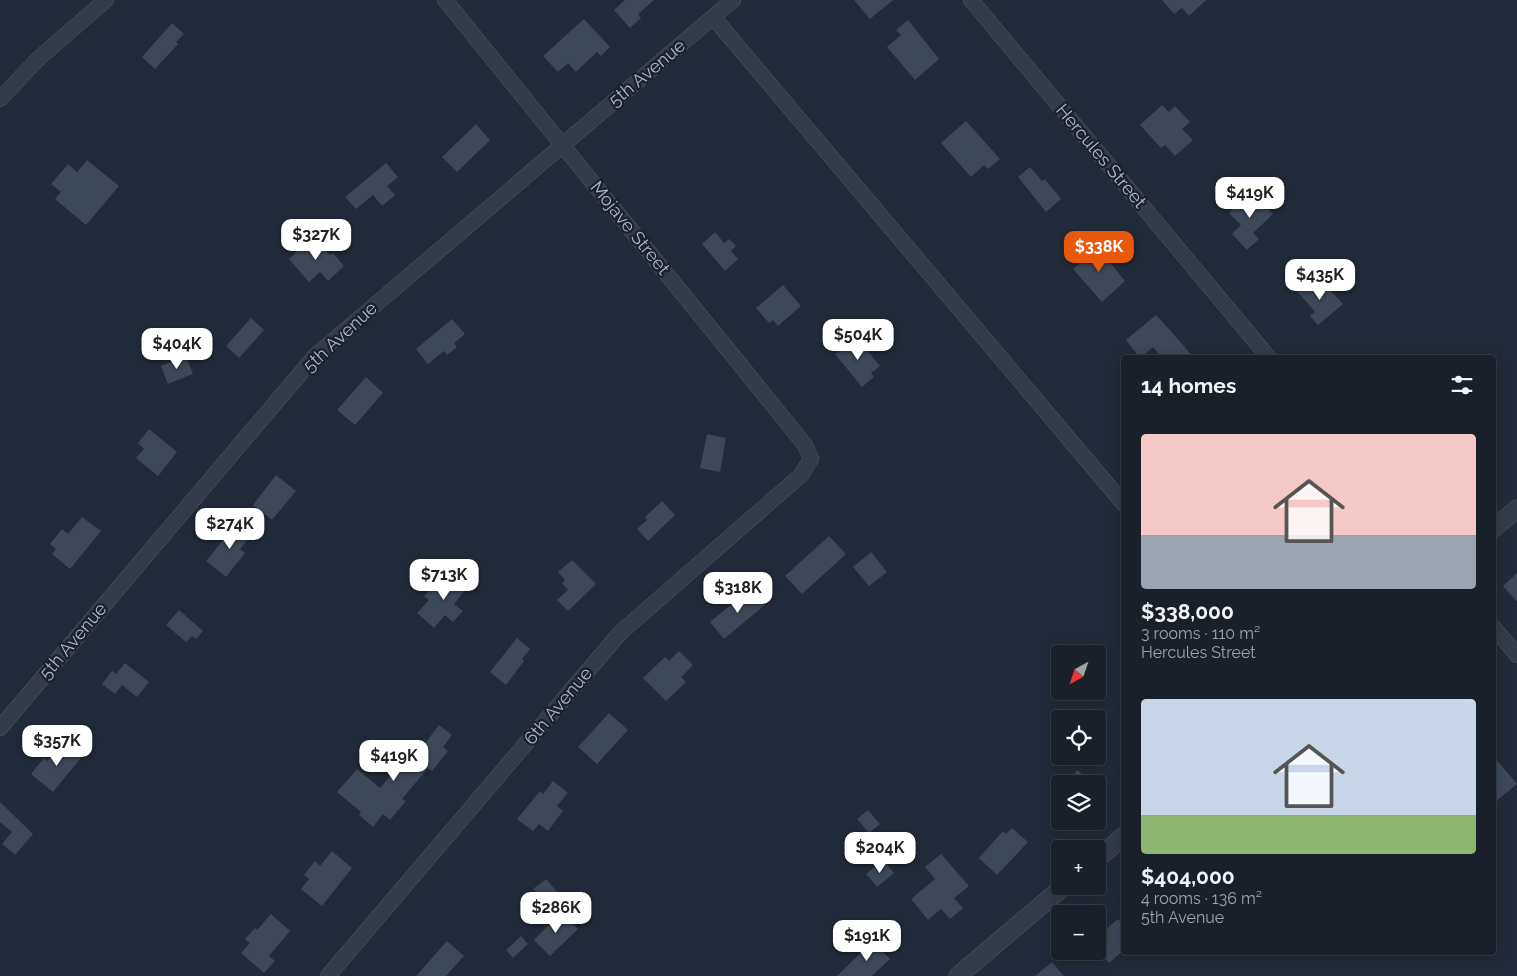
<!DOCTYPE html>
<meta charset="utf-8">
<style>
:root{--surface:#19202a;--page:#262d36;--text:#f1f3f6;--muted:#9fa3a8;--line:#373e47;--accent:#ea580c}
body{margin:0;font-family:Raleway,sans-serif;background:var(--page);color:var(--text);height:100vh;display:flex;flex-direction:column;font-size:19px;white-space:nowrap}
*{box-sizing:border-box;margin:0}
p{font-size:16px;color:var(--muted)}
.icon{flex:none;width:28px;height:28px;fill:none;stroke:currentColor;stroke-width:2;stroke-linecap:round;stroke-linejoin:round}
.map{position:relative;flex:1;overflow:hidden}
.sheet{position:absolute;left:1121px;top:355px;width:375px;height:600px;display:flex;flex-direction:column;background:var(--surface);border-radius:5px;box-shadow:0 2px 12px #0003,0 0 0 1px var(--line)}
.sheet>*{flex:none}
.needle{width:32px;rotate:220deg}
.fabs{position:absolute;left:1051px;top:645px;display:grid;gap:10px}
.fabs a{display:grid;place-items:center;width:55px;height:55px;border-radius:5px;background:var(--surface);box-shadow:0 2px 12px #0003,0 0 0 1px var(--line);font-size:25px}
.price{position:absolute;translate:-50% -42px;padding:0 11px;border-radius:10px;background:#fff;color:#222;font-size:16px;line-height:32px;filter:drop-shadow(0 1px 2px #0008)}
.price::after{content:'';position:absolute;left:50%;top:30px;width:15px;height:11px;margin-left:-8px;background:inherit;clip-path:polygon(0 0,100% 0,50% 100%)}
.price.on{background:var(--accent);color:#fff}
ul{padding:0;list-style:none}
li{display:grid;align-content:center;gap:10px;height:265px;padding:0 20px}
li span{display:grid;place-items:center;height:155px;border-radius:5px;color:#555}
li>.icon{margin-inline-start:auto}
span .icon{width:90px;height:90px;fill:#fffc;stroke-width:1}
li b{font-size:21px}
h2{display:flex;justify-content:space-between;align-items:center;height:60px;padding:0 20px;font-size:21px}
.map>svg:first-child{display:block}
.building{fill:#3d4858}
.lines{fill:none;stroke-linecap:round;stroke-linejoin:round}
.minor-casing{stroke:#4f5763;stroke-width:16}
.tertiary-casing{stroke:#4f5763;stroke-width:19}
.minor{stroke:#343c49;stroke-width:15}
.tertiary{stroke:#343c49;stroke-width:18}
.labels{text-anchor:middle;stroke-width:4.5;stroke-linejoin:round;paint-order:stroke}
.street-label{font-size:18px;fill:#afb7c5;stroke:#1a212d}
</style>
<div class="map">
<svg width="1517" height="976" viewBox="0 0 1517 976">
<rect width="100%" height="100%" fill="#212a38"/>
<g class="building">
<polygon points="625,0 654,0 638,14 641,18 630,28 614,10"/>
<polygon points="854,0 893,0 870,19"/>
<polygon points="1162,0 1206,0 1189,16 1182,8 1174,14"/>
<polygon points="584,19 610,47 601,56 597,52 576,72 568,63 558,72 543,56"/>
<polygon points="908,20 939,59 915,80 887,47 901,35 896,30"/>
<polygon points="172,23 184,34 176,42 178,44 155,69 142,57"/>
<polygon points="1162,105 1169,112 1175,106 1190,122 1182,129 1193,140 1175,156 1165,145 1161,148 1140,125"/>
<polygon points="966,121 1000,159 988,169 984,165 971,177 941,143"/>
<polygon points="476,124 490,140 457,172 442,157"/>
<polygon points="87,160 119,186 86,225 55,199 61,192 51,184 68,164 77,172"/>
<polygon points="386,163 398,177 387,186 395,195 382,206 373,195 356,209 345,197"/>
<polygon points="1030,167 1042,181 1045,179 1061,199 1046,212 1018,177"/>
<polygon points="1251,191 1273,214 1253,233 1259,239 1247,250 1232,234 1241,225 1229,213"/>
<polygon points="715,232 724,243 729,239 736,246 731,251 738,259 725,271 702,244"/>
<polygon points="313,236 330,255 333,253 344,266 328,281 320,272 309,282 289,259"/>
<polygon points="1095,244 1125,281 1102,302 1073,269 1085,259 1081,255"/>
<polygon points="1313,278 1323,290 1327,287 1343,304 1318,325 1310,316 1315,312 1297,291"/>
<polygon points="783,285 801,306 778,326 773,320 769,323 756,308"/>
<polygon points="1156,315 1170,330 1194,358 1162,358 1153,347 1140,358 1126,340"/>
<polygon points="251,318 264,330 239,358 226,346"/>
<polygon points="452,319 465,334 454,343 457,347 447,355 444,351 428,364 416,349"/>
<polygon points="856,337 880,366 871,373 874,377 862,387 835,354"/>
<polygon points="186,356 193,374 168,384 161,366"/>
<polygon points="366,377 383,393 355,425 337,410"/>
<polygon points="149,429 177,452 158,476 136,458 144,449 138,443"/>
<polygon points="707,434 726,438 720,472 700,468"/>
<polygon points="276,475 296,491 272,520 253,505"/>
<polygon points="662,501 675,515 648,541 637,529 647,520 645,517"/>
<polygon points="82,517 101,531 70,569 52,554 56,549 50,544 62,529 68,534"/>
<polygon points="238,522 252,534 240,549 245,553 226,577 206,561"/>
<polygon points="829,536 846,554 802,594 785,576"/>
<polygon points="871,552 887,572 869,586 853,567"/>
<polygon points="572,560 596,584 568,611 557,600 568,590 562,583 565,580 558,572"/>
<polygon points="1517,573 1517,602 1503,586"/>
<polygon points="451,574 456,579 460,574 471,583 454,604 463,611 453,622 445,615 434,628 417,613 429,600 424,596 434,584 439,588"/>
<polygon points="751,588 765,605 724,639 710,622"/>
<polygon points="179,610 203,631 196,639 192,636 186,642 166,625"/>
<polygon points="517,638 530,649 522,659 524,661 506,685 490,672"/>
<polygon points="679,651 693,665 681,677 686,682 666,701 643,678 665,657 669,661"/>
<polygon points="125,663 149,682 137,697 122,685 115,694 102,684 112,671 116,674"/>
<polygon points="609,713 628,730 597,764 578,747"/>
<polygon points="439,725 452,735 443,747 448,751 432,771 428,768 402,799 406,801 390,820 383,814 373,827 359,815 361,812 337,792 357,769 380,788 399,766 405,770"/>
<polygon points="70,742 84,754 53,792 31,774 44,758 47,761 56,750 61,754"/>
<polygon points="1494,757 1517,784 1494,803"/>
<polygon points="1078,770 1091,784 1063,784"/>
<polygon points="553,781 568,793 557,806 563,811 548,831 539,824 533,831 517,819 540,791 543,794"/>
<polygon points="0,802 33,834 15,855 2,844 12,832 0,822"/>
<polygon points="868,810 880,824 869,833 857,819"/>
<polygon points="1012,828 1028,842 997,875 979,858 1003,831 1006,834"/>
<polygon points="332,851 352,868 322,906 301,889 309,879 304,875 315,861 320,866"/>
<polygon points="941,854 969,886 954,898 963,908 950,919 941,909 928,920 911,899 935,879 925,867"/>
<polygon points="883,860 894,873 877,887 866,874"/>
<polygon points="546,879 560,895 548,906 533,889"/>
<polygon points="562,912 578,929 550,956 534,940"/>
<polygon points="271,914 290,931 269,956 275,961 264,973 241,953 250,943 245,939 255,928 257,930"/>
<polygon points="1118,919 1124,925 1124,950 1109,963 1098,949 1098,936"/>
<polygon points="521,936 528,944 513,958 506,950"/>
<polygon points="447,941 464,956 446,976 416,976"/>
<polygon points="873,941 890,959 872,976 837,976"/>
<polygon points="1052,962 1064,976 1035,976"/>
</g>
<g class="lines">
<defs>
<g id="minor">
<polyline points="971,0 1269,358"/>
<polyline points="713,17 1124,504"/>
<polyline points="0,99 39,58 106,0"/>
<polyline points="1494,628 1517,655"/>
<polyline points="0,728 315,356 733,0"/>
<polyline points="328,976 620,633 801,475 811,459 805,445 445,0"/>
</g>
<g id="tertiary">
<polyline points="1494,528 1517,509"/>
<polyline points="1098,858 1124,836"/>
<polyline points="958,976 1064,886"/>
</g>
</defs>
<use href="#minor" class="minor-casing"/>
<use href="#tertiary" class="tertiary-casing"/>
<use href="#minor" class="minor"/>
<use href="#tertiary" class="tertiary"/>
</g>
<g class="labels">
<g class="street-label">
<text transform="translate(647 73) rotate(-40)" y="6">5th Avenue</text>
<text transform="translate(1101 156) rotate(50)" y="6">Hercules Street</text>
<text transform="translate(630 228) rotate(51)" y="6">Mojave Street</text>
<text transform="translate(340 337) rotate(-43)" y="6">5th Avenue</text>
<text transform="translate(73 641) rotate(-50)" y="6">5th Avenue</text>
<text transform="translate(558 706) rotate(-50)" y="6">6th Avenue</text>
</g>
</g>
</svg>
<div class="fabs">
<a><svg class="needle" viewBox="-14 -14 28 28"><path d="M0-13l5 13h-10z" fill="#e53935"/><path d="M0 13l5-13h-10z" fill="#9fa3a8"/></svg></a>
<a><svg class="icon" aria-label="locate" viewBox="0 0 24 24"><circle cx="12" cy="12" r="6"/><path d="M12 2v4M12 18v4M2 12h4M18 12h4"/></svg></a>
<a><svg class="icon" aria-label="layers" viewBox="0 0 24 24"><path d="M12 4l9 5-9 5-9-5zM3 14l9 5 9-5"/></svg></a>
<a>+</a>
<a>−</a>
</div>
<b class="price" style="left:1250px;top:219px">$419K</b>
<b class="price" style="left:316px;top:261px">$327K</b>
<b class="price on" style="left:1099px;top:273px">$338K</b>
<b class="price" style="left:1320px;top:301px">$435K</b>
<b class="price" style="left:858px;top:361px">$504K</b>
<b class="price" style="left:177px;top:370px">$404K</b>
<b class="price" style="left:230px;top:550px">$274K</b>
<b class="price" style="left:444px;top:601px">$713K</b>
<b class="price" style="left:738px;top:614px">$318K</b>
<b class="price" style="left:57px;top:767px">$357K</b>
<b class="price" style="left:394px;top:782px">$419K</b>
<b class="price" style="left:880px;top:874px">$204K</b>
<b class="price" style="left:556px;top:934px">$286K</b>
<b class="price" style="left:867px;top:962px">$191K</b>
<section class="sheet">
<h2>14 homes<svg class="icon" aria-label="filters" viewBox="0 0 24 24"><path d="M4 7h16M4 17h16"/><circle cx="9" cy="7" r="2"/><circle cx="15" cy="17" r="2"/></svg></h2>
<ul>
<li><span style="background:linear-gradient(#f6c9c9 65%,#9aa5b1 0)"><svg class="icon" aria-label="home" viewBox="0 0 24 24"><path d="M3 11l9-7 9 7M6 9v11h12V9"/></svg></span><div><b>$338,000</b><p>3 rooms · 110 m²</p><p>Hercules Street</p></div></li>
<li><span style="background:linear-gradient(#c9d6e8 75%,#8fb573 0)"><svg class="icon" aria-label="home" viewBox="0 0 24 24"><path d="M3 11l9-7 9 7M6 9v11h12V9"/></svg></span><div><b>$404,000</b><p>4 rooms · 136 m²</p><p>5th Avenue</p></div></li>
</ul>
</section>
</div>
